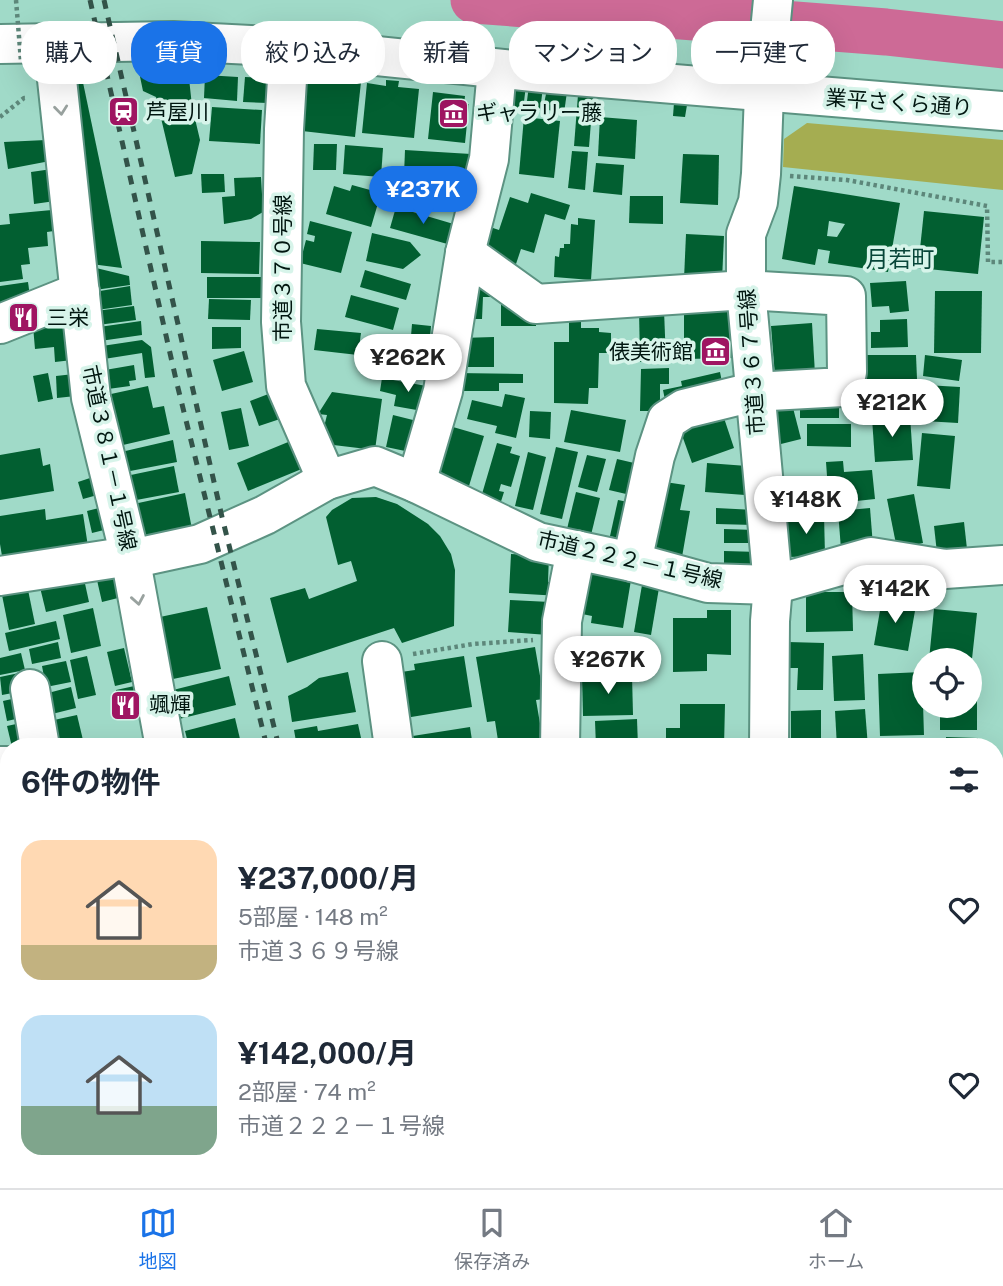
<!DOCTYPE html>
<html lang="ja">
<meta charset="utf-8">
<style>
:root{--surface:#fff;--page:#f6f6f7;--text:#1f2937;--muted:#747a83;--line:#e0e1e3;--accent:#1a73e8}
body{margin:0;font-family:"Public Sans","Noto Sans JP",sans-serif;background:var(--page);color:var(--text);height:100vh;display:flex;flex-direction:column;font-size:26px;white-space:nowrap}
*{box-sizing:border-box;margin:0}
p{font-size:23px;color:var(--muted)}
.icon{flex:none;width:38px;height:38px;fill:none;stroke:currentColor;stroke-width:2;stroke-linecap:round;stroke-linejoin:round}
.map{position:relative;flex:1;overflow:hidden}
.drawer{position:absolute;left:0px;top:738px;width:1004px;height:450px;display:flex;flex-direction:column;background:var(--surface);border-radius:28px 28px 0 0;box-shadow:0 7px 28px #0002}
.drawer>*{flex:none}
.top-card{position:absolute;left:21px;top:21px;width:962px;height:63px;display:flex;gap:14px}
.tools{position:absolute;left:912px;top:648px;display:grid;gap:14px}
.tools a{display:grid;place-items:center;width:70px;height:70px;border-radius:50%;background:var(--surface);box-shadow:0 7px 28px #0002;font-size:35px}
.price{position:absolute;translate:-50% -60px;padding:0 16px;border-radius:24px;background:#fff;color:#222;font-size:23px;line-height:46px;filter:drop-shadow(0 2px 4px #0008)}
.price::after{content:'';position:absolute;left:50%;top:42px;width:21px;height:16px;margin-left:-10px;background:inherit;clip-path:polygon(0 0,100% 0,50% 100%)}
.price.active{background:var(--accent);color:#fff}
ul{padding:0;list-style:none}
li{display:flex;align-items:center;gap:21px;height:175px;padding:0 21px}
li span{display:grid;place-items:center;flex:none;width:196px;height:140px;border-radius:21px;color:#555}
li>.icon{margin-inline-start:auto}
span .icon{width:84px;height:84px;fill:#fffc;stroke-width:1}
li b{font-size:30px}
h2{display:flex;justify-content:space-between;align-items:center;height:84px;padding:0 21px;font-size:30px}
.chip{padding:0 24px;border-radius:28px;background:var(--surface);box-shadow:0 7px 28px #0002;font-size:24px;line-height:63px}
.chip.active{background:var(--accent);color:#fff}
.tab-bar{display:flex;justify-content:space-around;align-items:center;height:98px;border-top:2px solid var(--line);background:var(--surface);font-size:19px;color:var(--muted)}
.tab-bar a{display:grid;justify-items:center;gap:4px}
.tab-bar .active{color:var(--accent)}
.map>svg:first-child{display:block}
.green{fill:#a5ad51}
.lines{fill:none;stroke-linecap:round;stroke-linejoin:round}
.river{stroke:#cd6a96;stroke-width:47}
.building{fill:#025f31;fill-rule:evenodd}
.minor-casing{stroke:#5c9382;stroke-width:42}
.path{stroke:#5d877a;stroke-width:4.5;stroke-dasharray:3.5 3.5;stroke-linecap:butt}
.minor{stroke:#fff;stroke-width:38}
.rail{stroke:#335349;stroke-width:5;stroke-dasharray:9 9;stroke-linecap:butt}
.path-bridge{stroke:#5d877a;stroke-width:4.5;stroke-dasharray:3.5 3.5;stroke-linecap:butt}
.oneway{stroke:#99a29f}
.labels{text-anchor:middle;stroke-width:7;stroke-linejoin:round;paint-order:stroke}
.street-label{font-size:21px;fill:#011610;stroke:#d7f4ea}
.poi-label{font-size:21px;fill:#011610;stroke:#d7f4ea;text-anchor:start}
.neighbourhood-label{font-size:23px;fill:#074538;stroke:#d7f4ea}
</style>
<div class="map">
<svg width="1003" height="1188" viewBox="0 0 1003 1188">
<rect width="100%" height="100%" fill="#a0dac8"/>
<polygon class="green" points="807,123 1003,140 1003,190 783,167 784,139"/>
<g class="lines">
<polyline class="river" points="474,0 886,32 1003,45"/>
</g>
<g class="building">
<polygon points="138,67 188,69 192,106 200,140 192,174 175,177 156,97 143,91"/>
<polygon points="81,73 122,268 91,264 67,78"/>
<polygon points="205,75 238,77 237,101 204,98"/>
<polygon points="308,76 361,82 355,137 302,131"/>
<polygon points="245,77 269,78 268,103 243,102"/>
<polygon points="386,80 399,81 398,87 419,89 414,138 362,133 367,83 386,86"/>
<polygon points="512,85 526,86 523,109 510,108"/>
<polygon points="529,85 543,87 540,111 526,109"/>
<polygon points="547,89 567,92 564,113 543,109"/>
<polygon points="433,92 465,96 464,104 469,104 465,143 428,139"/>
<polygon points="578,95 593,97 589,147 574,146"/>
<polygon points="674,103 687,105 685,117 673,116"/>
<polygon points="212,107 262,110 260,144 209,141"/>
<polygon points="524,117 560,121 554,178 519,174"/>
<polygon points="600,117 637,120 635,159 598,156"/>
<polygon points="46,140 50,161 8,169 4,142"/>
<polygon points="314,144 337,144 336,170 313,170"/>
<polygon points="345,145 383,148 381,177 343,174"/>
<polygon points="405,150 471,154 469,179 404,175"/>
<polygon points="572,151 588,152 585,190 568,188"/>
<polygon points="683,154 719,155 718,205 680,203"/>
<polygon points="596,163 624,165 622,195 593,192"/>
<polygon points="52,169 55,201 34,204 31,172"/>
<polygon points="201,174 224,174 225,192 202,193"/>
<polygon points="261,177 263,212 251,219 224,224 222,197 235,196 234,178"/>
<polygon points="352,185 381,193 371,227 326,214 334,186 350,191"/>
<path d="M794,186L900,203L888,272L828,263L830,251L818,249L815,265L782,259ZM829,221L845,224L837,237L827,236Z"/>
<polygon points="531,193 570,205 565,220 545,214 534,253 521,249 516,264 478,253 487,226 499,230 510,197 528,203"/>
<polygon points="630,196 663,196 663,224 629,223"/>
<polygon points="396,207 457,225 451,245 390,228"/>
<polygon points="52,210 54,231 47,232 48,246 28,248 30,264 21,265 23,279 0,282 0,225 10,224 9,214"/>
<polygon points="924,211 984,217 978,274 918,268"/>
<polygon points="578,218 595,220 591,280 554,277 555,256 559,257 560,248 564,248 564,244 570,244 571,224 578,225"/>
<polygon points="310,221 352,232 341,273 300,263 306,240 314,242 315,236 307,234"/>
<polygon points="372,233 410,242 421,255 403,269 366,261"/>
<polygon points="686,234 724,236 722,280 684,279"/>
<polygon points="201,241 260,242 259,274 201,273"/>
<polygon points="92,267 129,276 130,285 95,290"/>
<polygon points="365,270 411,284 406,300 360,287"/>
<polygon points="207,277 262,277 261,298 207,298"/>
<polygon points="469,281 491,281 491,297 483,297 482,319 469,319"/>
<polygon points="906,281 909,311 890,313 889,306 872,307 870,283"/>
<polygon points="28,282 31,304 0,308 0,286"/>
<polygon points="130,286 132,305 97,310 94,292"/>
<polygon points="935,291 982,291 981,353 934,353"/>
<polygon points="351,295 399,308 393,330 345,317"/>
<polygon points="209,299 251,300 250,320 208,319"/>
<polygon points="501,299 536,309 536,326 501,326"/>
<polygon points="134,306 136,320 98,325 96,311"/>
<polygon points="639,310 664,310 666,361 640,362"/>
<polygon points="737,310 737,358 684,359 684,311"/>
<polygon points="76,312 81,359 55,362 54,347 35,349 33,326 51,324"/>
<polygon points="907,319 908,347 871,348 871,332 880,332 880,320"/>
<polygon points="141,321 142,335 100,341 99,327"/>
<polygon points="569,321 581,321 581,328 599,328 599,332 611,333 611,353 599,353 598,388 589,388 588,404 554,403 554,342 569,342"/>
<polygon points="812,323 815,374 775,376 771,326"/>
<polygon points="412,324 431,326 430,338 411,336"/>
<polygon points="212,327 241,327 241,348 212,349"/>
<polygon points="317,329 361,333 358,355 314,350"/>
<polygon points="385,336 419,340 414,378 381,374"/>
<polygon points="494,337 494,367 462,367 461,338"/>
<polygon points="142,340 151,347 155,377 145,378 142,353 104,359 102,346"/>
<polygon points="244,351 253,382 222,391 213,360"/>
<polygon points="867,355 916,355 917,379 867,379"/>
<polygon points="925,355 962,360 959,381 923,376"/>
<polygon points="134,365 136,380 129,381 130,386 108,389 105,370"/>
<polygon points="669,368 669,384 660,384 660,411 640,411 641,369"/>
<polygon points="720,372 724,392 666,405 663,390 682,386 681,381"/>
<polygon points="48,373 53,399 38,402 33,376"/>
<polygon points="83,373 85,395 57,398 56,376"/>
<polygon points="456,373 523,374 523,383 499,383 499,391 456,391"/>
<polygon points="382,378 432,387 428,412 394,406 396,395 380,391"/>
<polygon points="911,384 912,412 871,413 871,385"/>
<polygon points="925,385 960,387 958,423 924,421"/>
<polygon points="148,386 153,408 164,406 170,434 123,445 111,394"/>
<polygon points="332,392 382,399 375,450 325,444 317,421 325,423 327,415 318,414"/>
<polygon points="271,393 280,419 259,426 250,401"/>
<polygon points="505,394 525,398 516,438 495,433 497,426 467,419 472,400 502,407"/>
<rect x="800" y="402" width="39" height="16"/>
<polygon points="792,404 801,439 781,444 773,409"/>
<polygon points="241,408 249,446 229,450 221,412"/>
<polygon points="571,410 626,420 620,452 564,442"/>
<polygon points="530,411 551,412 550,439 529,437"/>
<polygon points="722,412 734,448 692,463 679,427"/>
<polygon points="393,415 421,422 410,452 386,447"/>
<polygon points="910,416 913,460 875,462 872,418"/>
<polygon points="807,424 851,424 851,447 807,446"/>
<polygon points="453,427 484,436 469,486 439,477"/>
<polygon points="922,433 955,436 950,489 917,486"/>
<polygon points="298,438 309,466 248,491 237,463"/>
<polygon points="173,440 177,462 125,472 121,452"/>
<polygon points="497,443 512,447 510,453 520,456 511,487 501,484 499,491 504,492 498,511 484,506 487,495 482,494"/>
<polygon points="556,447 578,452 562,519 540,514"/>
<polygon points="40,448 43,466 50,464 54,491 0,500 0,455"/>
<polygon points="528,452 546,457 533,510 515,506"/>
<polygon points="587,455 606,459 597,492 578,487"/>
<polygon points="617,459 647,466 639,497 609,490"/>
<polygon points="843,461 844,472 872,470 875,499 829,504 826,462"/>
<polygon points="707,463 747,466 745,495 705,492"/>
<polygon points="174,466 179,492 131,501 126,476"/>
<polygon points="96,476 101,494 83,499 78,482"/>
<polygon points="665,482 685,485 680,510 690,511 682,557 653,552"/>
<polygon points="576,492 600,498 591,535 567,529"/>
<polygon points="185,493 192,529 136,541 129,505"/>
<polygon points="914,494 923,543 897,549 887,499"/>
<polygon points="376,497 397,504 428,524 440,536 451,554 455,570 454,626 402,643 394,628 287,663 270,598 305,588 309,599 357,581 351,561 338,565 326,517 332,510 352,498"/>
<polygon points="618,500 638,504 629,541 610,536"/>
<polygon points="107,506 112,528 92,533 87,511"/>
<polygon points="716,508 755,510 754,525 716,524"/>
<polygon points="870,508 873,546 841,549 838,511"/>
<polygon points="45,509 46,520 83,514 89,553 4,568 0,544 0,516"/>
<polygon points="824,514 825,556 788,557 787,515"/>
<polygon points="964,522 967,549 937,553 934,526"/>
<polygon points="724,529 756,530 755,543 724,543"/>
<polygon points="724,551 759,552 759,572 724,571"/>
<polygon points="511,554 549,556 548,582 561,582 560,596 509,593"/>
<polygon points="123,561 130,595 102,602 94,567"/>
<polygon points="82,570 89,602 46,612 38,579"/>
<polygon points="583,572 631,580 623,628 591,623 592,616 577,613"/>
<polygon points="27,585 35,624 9,630 1,590"/>
<polygon points="642,585 659,588 651,635 634,632"/>
<polygon points="806,592 852,592 853,631 806,632"/>
<polygon points="882,599 916,605 908,651 874,645"/>
<polygon points="510,600 550,602 548,635 508,632"/>
<polygon points="207,607 221,669 173,679 160,617"/>
<polygon points="93,608 101,646 71,653 63,615"/>
<polygon points="934,609 977,613 971,668 970,668 970,660 929,660"/>
<polygon points="707,610 731,610 731,655 707,654 707,671 673,672 673,618 707,618"/>
<polygon points="56,621 60,639 9,651 5,633"/>
<polygon points="58,642 61,658 32,664 29,649"/>
<polygon points="788,642 824,643 823,690 797,690 798,668 788,668"/>
<polygon points="647,644 647,669 589,670 589,645"/>
<polygon points="535,647 544,699 536,700 544,747 499,747 495,721 487,722 476,657"/>
<polygon points="124,648 132,682 115,686 107,652"/>
<polygon points="21,653 25,670 0,675 0,658"/>
<polygon points="863,654 865,700 834,701 832,656"/>
<polygon points="87,656 96,695 78,699 70,660"/>
<polygon points="464,656 472,707 399,719 401,672 415,670 414,664"/>
<polygon points="66,661 71,682 46,687 42,666"/>
<polygon points="348,672 356,712 292,722 288,696 307,687 319,678"/>
<polygon points="922,672 924,735 880,736 878,674"/>
<polygon points="19,673 23,691 2,695 0,677"/>
<polygon points="632,675 633,715 583,716 582,677"/>
<polygon points="229,676 236,705 171,721 165,692"/>
<polygon points="139,685 145,713 122,718 116,690"/>
<polygon points="970,686 977,686 977,730 940,730 940,705 970,705"/>
<polygon points="71,687 76,708 52,714 48,693"/>
<polygon points="25,696 29,716 7,721 3,701"/>
<polygon points="680,704 725,704 724,747 666,747 666,728 680,728"/>
<polygon points="865,709 868,747 837,747 835,711"/>
<polygon points="821,710 821,747 791,747 791,711"/>
<polygon points="77,715 83,740 60,745 54,720"/>
<polygon points="235,718 240,739 206,747 189,747 185,731"/>
<polygon points="637,719 638,747 596,747 595,721"/>
<polygon points="30,721 31,747 12,747 7,726"/>
<polygon points="358,724 363,747 297,747 294,730 317,726 318,731"/>
<polygon points="470,727 473,747 402,747 400,738"/>
<polygon points="946,737 978,738 978,747 946,747"/>
<polygon points="9,884 9,915 0,918 0,886"/>
<polygon points="9,943 9,1000 4,1002 0,992 0,946"/>
<polygon points="9,1125 9,1180 23,1180 23,1184 0,1186 0,1126"/>
</g>
<g class="lines">
<defs>
<g id="minor">
<polyline points="53,42 91,398 130,556 165,747"/>
<polyline points="0,44 173,41 289,47 552,74 1003,111"/>
<polyline points="289,47 284,129 281,322 286,386 327,480"/>
<polyline points="465,253 536,304 746,290 846,296 847,372 843,387 753,392 684,409 667,420 655,456 632,562"/>
<polyline points="0,324 80,292"/>
<polyline points="416,483 443,391 465,253 489,159 497,69"/>
<polyline points="0,576 130,556 140,557 200,544 265,515 327,480 375,466 416,483 538,542 632,562 708,583 773,585 871,557 945,569 1003,565"/>
<polyline points="382,661 394,747"/>
<polyline points="30,689 40,747"/>
<polyline points="560,747 562,621 576,550"/>
<polyline points="769,747 770,621 773,585 746,290 746,234 758,202 761,174 764,93 773,0"/>
<polyline points="0,766 9,766"/>
<polyline points="996,783 1003,783"/>
<polyline points="0,817 9,853"/>
<polyline points="0,937 9,934"/>
<polyline points="996,1169 1003,1167"/>
<polyline points="245,1180 247,1188"/>
<polyline points="118,1188 161,1188"/>
<polyline points="354,1188 355,1180"/>
<polyline points="508,1188 714,1188"/>
<polyline points="797,1188 939,1183 952,1180"/>
</g>
</defs>
<use href="#minor" class="minor-casing"/>
<g class="path">
<polyline points="0,117 24,98 27,98"/>
<polyline points="790,176 847,180 987,206 988,262 1003,262"/>
<polyline points="413,654 473,644 533,640"/>
</g>
<use href="#minor" class="minor"/>
<g class="rail">
<polyline points="90,0 177,384 267,747"/>
<polyline points="104,0 222,517 279,747"/>
<polyline points="378,1180 380,1188"/>
<polyline points="392,1180 394,1188"/>
</g>
<polyline class="path-bridge" points="16,0 21,61"/>
</g>
<defs><path id="oneway-chevron" d="M-2-3.5L2.5 0L-2 3.5" fill="none" stroke-width="1.6" stroke-linecap="round" stroke-linejoin="round" transform="scale(1.75)"/></defs>
<g class="oneway">
<use href="#oneway-chevron" transform="translate(61 110) rotate(84)"/>
<use href="#oneway-chevron" transform="translate(138 600) rotate(80)"/>
</g>
<defs>
<symbol id="station-square" viewBox="-11 -11 22 22"><rect x="-9" y="-9" width="18" height="18" rx="4" fill="#9f1562" stroke="#d7f4ea"/><path d="M-3-6H3Q5-6 5-4V2Q5 4 3 4L4.5 6H3L1.5 4h-3L-3 6H-4.5L-3 4Q-5 4-5 2V-4Q-5-6-3-6ZM-3.5-4v3h7v-3ZM-3.5 1v1.5H-2V1ZM2 1v1.5H3.5V1Z" fill="#fff"/></symbol>
<symbol id="museum-square" viewBox="-11 -11 22 22"><rect x="-9" y="-9" width="18" height="18" rx="4" fill="#9f1562" stroke="#d7f4ea"/><path d="M0-6L6-3V-2H-6V-3ZM-5-1h2V3h-2ZM-1-1h2V3h-2ZM3-1h2V3H3ZM-6 4H6V6H-6Z" fill="#fff"/></symbol>
<symbol id="restaurant-square" viewBox="-11 -11 22 22"><rect x="-9" y="-9" width="18" height="18" rx="4" fill="#9f1562" stroke="#d7f4ea"/><path d="M-5-6h1v4h1v-4h1v4h1v-4h1v5L-1.5 .5V6h-2V.5L-5-1ZM5-6V6H3V1.5H1.5Q1.5-4 5-6Z" fill="#fff"/></symbol>
</defs>
<g fill-rule="evenodd">
<use href="#station-square" x="106" y="94" width="35" height="35"/>
<use href="#museum-square" x="436" y="96" width="35" height="35"/>
<use href="#restaurant-square" x="6" y="300" width="35" height="35"/>
<use href="#museum-square" x="698" y="334" width="35" height="35"/>
<use href="#restaurant-square" x="108" y="688" width="35" height="35"/>
</g>
<g class="labels">
<g class="street-label">
<text transform="translate(899 103) rotate(4)" y="7">業平さくら通り</text>
<text transform="translate(283 268) rotate(-90)" y="7">市道３７０号線</text>
<text transform="translate(752 362) rotate(-94)" y="7">市道３６７号線</text>
<text transform="translate(109 458) rotate(78)" y="7">市道３８１－１号線</text>
<text transform="translate(630 560) rotate(13)" y="7">市道２２２－１号線</text>
</g>
<g class="poi-label">
<text x="146" y="119">芦屋川</text>
<text x="476" y="120">ギャラリー藤</text>
<text x="47" y="325">三栄</text>
<text x="693" y="359" text-anchor="end">俵美術館</text>
<text x="149" y="712">颯輝</text>
</g>
<g class="neighbourhood-label">
<text x="900" y="267">月若町</text>
</g>
</g>
</svg>
<div class="tools">
<a><svg class="icon" aria-label="locate" viewBox="0 0 24 24"><circle cx="12" cy="12" r="6"/><path d="M12 2v4M12 18v4M2 12h4M18 12h4"/></svg></a>
</div>
<b class="price active" style="left:423px;top:226px">¥237K</b>
<b class="price" style="left:408px;top:394px">¥262K</b>
<b class="price" style="left:892px;top:439px">¥212K</b>
<b class="price" style="left:806px;top:536px">¥148K</b>
<b class="price" style="left:895px;top:625px">¥142K</b>
<b class="price" style="left:608px;top:696px">¥267K</b>
<div class="top-card">
<a class="chip">購入</a>
<a class="chip active">賃貸</a>
<a class="chip">絞り込み</a>
<a class="chip">新着</a>
<a class="chip">マンション</a>
<a class="chip">一戸建て</a>
</div>
<section class="drawer">
<h2>6件の物件<svg class="icon" aria-label="filters" viewBox="0 0 24 24"><path d="M4 7h16M4 17h16"/><circle cx="9" cy="7" r="2"/><circle cx="15" cy="17" r="2"/></svg></h2>
<ul>
<li><span style="background:linear-gradient(#ffd9b3 75%,#c2b280 0)"><svg class="icon" aria-label="home" viewBox="0 0 24 24"><path d="M3 11l9-7 9 7M6 9v11h12V9"/></svg></span><div><b>¥237,000/月</b><p>5部屋 · 148 m²</p><p>市道３６９号線</p></div><svg class="icon" aria-label="heart" viewBox="0 0 24 24"><path d="M12 20l-8-8c-3-5 5-10 8-4 3-6 11-1 8 4z"/></svg></li>
<li><span style="background:linear-gradient(#bfe0f5 65%,#7fa58c 0)"><svg class="icon" aria-label="home" viewBox="0 0 24 24"><path d="M3 11l9-7 9 7M6 9v11h12V9"/></svg></span><div><b>¥142,000/月</b><p>2部屋 · 74 m²</p><p>市道２２２－１号線</p></div><svg class="icon" aria-label="heart" viewBox="0 0 24 24"><path d="M12 20l-8-8c-3-5 5-10 8-4 3-6 11-1 8 4z"/></svg></li>
</ul>
</section>
</div>
<nav class="tab-bar">
<a class="active"><svg class="icon" aria-label="map" viewBox="0 0 24 24"><path d="M3 6l6-2 6 2 6-2v14l-6 2-6-2-6 2zM9 4v14M15 6v14"/></svg>地図</a>
<a><svg class="icon" aria-label="saved" viewBox="0 0 24 24"><path d="M7 4h10v16l-5-4-5 4z"/></svg>保存済み</a>
<a><svg class="icon" aria-label="home" viewBox="0 0 24 24"><path d="M3 11l9-7 9 7M6 9v11h12V9"/></svg>ホーム</a>
</nav>
